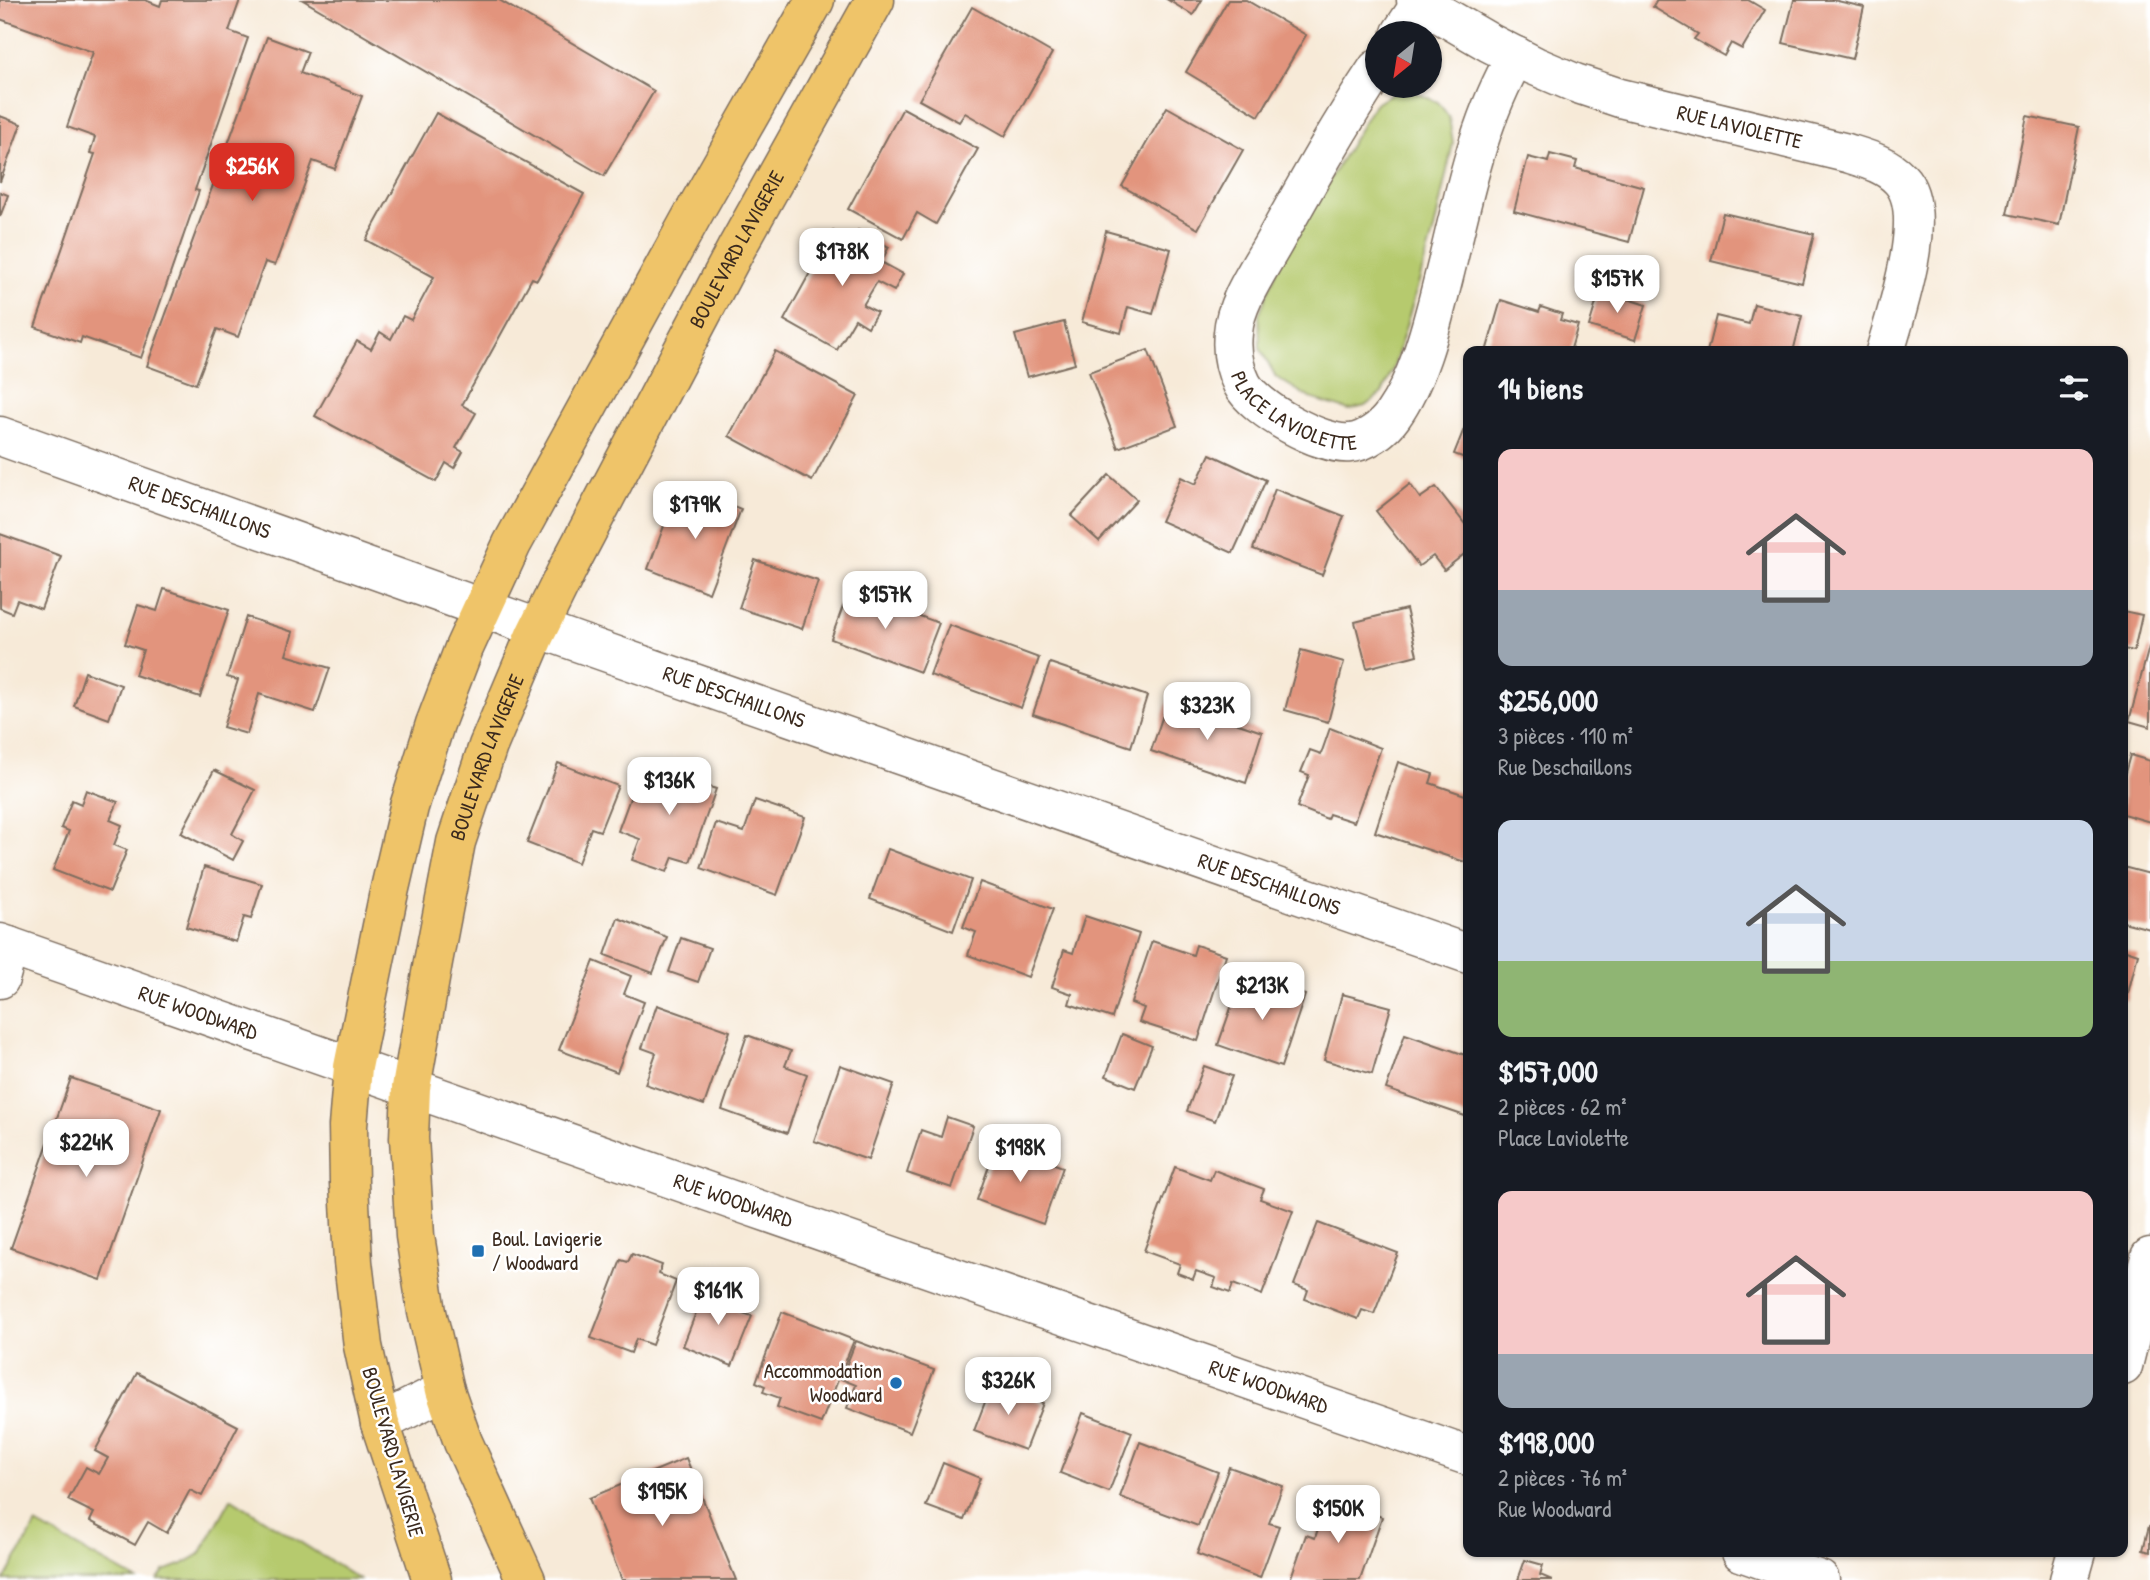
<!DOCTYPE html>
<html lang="fr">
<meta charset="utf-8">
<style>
:root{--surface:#171b24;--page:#242831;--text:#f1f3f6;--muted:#9ea1a6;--accent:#d93025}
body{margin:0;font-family:"Patrick Hand",sans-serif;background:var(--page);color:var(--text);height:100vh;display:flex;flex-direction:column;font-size:26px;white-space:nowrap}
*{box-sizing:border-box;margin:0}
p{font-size:23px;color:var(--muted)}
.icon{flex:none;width:38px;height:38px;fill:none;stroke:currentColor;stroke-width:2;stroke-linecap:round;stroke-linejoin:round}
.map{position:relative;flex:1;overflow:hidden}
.drawer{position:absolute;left:1463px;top:346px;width:665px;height:1211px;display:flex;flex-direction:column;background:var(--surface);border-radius:14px;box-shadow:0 2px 5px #0004}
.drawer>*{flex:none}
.needle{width:46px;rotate:210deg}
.fabs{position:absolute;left:1365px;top:21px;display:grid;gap:14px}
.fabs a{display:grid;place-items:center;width:77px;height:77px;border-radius:50%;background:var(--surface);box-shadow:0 2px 5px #0004;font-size:35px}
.price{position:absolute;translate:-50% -60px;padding:0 16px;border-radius:14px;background:#fff;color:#222;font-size:23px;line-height:46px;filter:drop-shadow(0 2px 4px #0008)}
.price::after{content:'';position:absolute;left:50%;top:42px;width:21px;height:16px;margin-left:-10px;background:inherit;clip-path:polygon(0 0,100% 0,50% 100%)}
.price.on{background:var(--accent);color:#fff}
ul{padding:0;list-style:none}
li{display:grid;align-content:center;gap:14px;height:371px;padding:0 35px}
li span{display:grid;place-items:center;height:217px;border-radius:14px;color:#555}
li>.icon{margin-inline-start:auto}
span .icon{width:126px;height:126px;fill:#fffc;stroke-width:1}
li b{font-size:30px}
h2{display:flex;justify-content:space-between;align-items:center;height:84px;padding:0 35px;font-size:30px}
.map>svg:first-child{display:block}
.green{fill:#b6ca6e;stroke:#787a46;stroke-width:2}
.building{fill:#e2947d}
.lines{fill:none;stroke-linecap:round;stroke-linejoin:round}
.minor-casing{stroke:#7d6d5f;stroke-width:41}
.major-casing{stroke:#7d6d5f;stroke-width:41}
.minor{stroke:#fff;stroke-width:38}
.major{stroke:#efc469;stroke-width:38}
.poi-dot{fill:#1f6fb2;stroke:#fff;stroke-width:2.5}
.labels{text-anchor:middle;stroke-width:5;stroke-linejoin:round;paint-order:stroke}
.street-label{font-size:21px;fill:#3b2a1e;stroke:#fff}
.poi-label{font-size:21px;fill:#3b2a1e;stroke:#fff;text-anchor:start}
</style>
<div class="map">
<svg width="2150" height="1580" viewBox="0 0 2150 1580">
<rect width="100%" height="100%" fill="#fff"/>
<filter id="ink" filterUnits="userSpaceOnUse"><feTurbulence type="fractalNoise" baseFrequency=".0143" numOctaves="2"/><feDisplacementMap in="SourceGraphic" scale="14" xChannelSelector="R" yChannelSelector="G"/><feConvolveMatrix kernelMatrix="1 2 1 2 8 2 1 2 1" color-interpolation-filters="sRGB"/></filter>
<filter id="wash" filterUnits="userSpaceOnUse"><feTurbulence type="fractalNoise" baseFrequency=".00686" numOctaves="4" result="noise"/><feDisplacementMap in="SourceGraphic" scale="28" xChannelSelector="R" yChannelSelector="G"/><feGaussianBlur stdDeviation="1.57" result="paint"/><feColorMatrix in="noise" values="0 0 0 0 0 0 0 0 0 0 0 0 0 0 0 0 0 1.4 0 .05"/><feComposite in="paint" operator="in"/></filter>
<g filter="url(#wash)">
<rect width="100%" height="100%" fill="#f7ead8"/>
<g class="green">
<polygon points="1394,92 1414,92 1438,102 1449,117 1453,143 1434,230 1394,367 1382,393 1365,406 1349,410 1310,398 1276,377 1260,348 1259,314 1280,263 1374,105"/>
<polygon points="231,1499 232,1499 360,1580 158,1580 164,1571 183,1564 200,1554"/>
<polygon points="36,1524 137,1580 4,1580"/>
</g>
<g id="blocks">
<g class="building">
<polygon points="0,0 145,0 160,6 162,0 240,0 229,31 248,38 195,190 199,191 141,358 82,337 80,343 35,327 95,154 90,153 95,137 67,127 93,52 0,19"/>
<polygon points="303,0 499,0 654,91 604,176"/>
<polygon points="1168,0 1202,0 1193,15"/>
<polygon points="1228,0 1246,0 1306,35 1259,116 1186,72"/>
<polygon points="1657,0 1748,0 1765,10 1742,49 1731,43 1724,56 1694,39 1698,34 1653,7"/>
<polygon points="1794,0 1833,0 1864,7 1852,59 1783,43"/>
<polygon points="972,7 1052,53 1005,136 965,113 959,122 919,100"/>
<polygon points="267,37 308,52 300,73 362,96 335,169 313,161 275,265 265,262 238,337 217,329 196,384 147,366"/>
<polygon points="1167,107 1243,150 1198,229 1122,186"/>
<polygon points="903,108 978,149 936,224 917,213 903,239 848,209"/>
<polygon points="436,113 584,194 537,280 532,278 462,405 476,413 456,448 463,452 454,468 446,463 436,482 315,416 357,341 371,349 380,332 391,339 403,316 411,320 434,277 366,240"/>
<polygon points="0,116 21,124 0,182"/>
<polygon points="2027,116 2079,127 2059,225 2007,214"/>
<polygon points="1550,154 1577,161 1575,168 1644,187 1629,242 1514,211 1528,157 1548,162"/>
<polygon points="0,192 8,195 0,217"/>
<polygon points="1723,213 1814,234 1802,283 1711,261"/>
<polygon points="858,230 889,247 881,262 903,274 894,291 877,282 863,305 877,312 868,327 855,319 837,350 784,320 833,231 851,242"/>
<polygon points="1106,231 1171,249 1153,314 1128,307 1121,333 1082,322"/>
<polygon points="1600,290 1646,305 1635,340 1589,326"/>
<polygon points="1501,300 1539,312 1541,307 1562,314 1560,320 1578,325 1570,352 1486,352"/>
<polygon points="1754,304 1802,316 1793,352 1707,352 1716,316 1749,324"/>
<polygon points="1064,322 1075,364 1027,377 1015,335"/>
<polygon points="1148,350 1177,426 1118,448 1089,372"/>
<polygon points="775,351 858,396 812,481 729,436"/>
<polygon points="1468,419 1468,459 1454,454"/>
<polygon points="1210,454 1266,480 1233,553 1161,521 1181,477 1196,484"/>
<polygon points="1109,475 1137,500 1099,541 1071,516"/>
<polygon points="1410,484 1420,498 1436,487 1468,528 1468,551 1444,570 1433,556 1419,566 1376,511"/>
<polygon points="1275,489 1344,516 1322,575 1253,549"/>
<polygon points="691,490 741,509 709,593 648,569 673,502 685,506"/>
<polygon points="0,534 61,556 41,609 17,600 12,613 0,608"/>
<polygon points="755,560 818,581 802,629 739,608"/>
<polygon points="164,589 229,610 200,697 135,675 143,650 125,644 138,605 157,611"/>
<polygon points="849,590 939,623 920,672 831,639"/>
<polygon points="1406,609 1417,655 1367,668 1355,622"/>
<polygon points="2123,611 2142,615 2134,651 2123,649"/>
<polygon points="246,617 293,632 286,655 330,668 315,712 259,694 247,734 223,727 238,680 227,677"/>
<polygon points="949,625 1039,658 1021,708 930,675"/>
<polygon points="2149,647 2150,647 2150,727 2129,721"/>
<polygon points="1301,650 1344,662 1328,722 1285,710"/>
<polygon points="1050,663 1147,696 1131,747 1033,714"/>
<polygon points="85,672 121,685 109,719 74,706"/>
<polygon points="1168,700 1262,732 1246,783 1151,751"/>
<polygon points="1330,728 1381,748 1354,822 1329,814 1327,819 1297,807 1309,775 1301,772 1310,750 1321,754"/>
<polygon points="2130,755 2150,761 2150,822 2123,814 2123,780"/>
<polygon points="1398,762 1433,774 1430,783 1468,796 1468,863 1375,832"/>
<polygon points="558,763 618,786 600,831 591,828 578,863 527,843"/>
<polygon points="676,763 707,774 704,785 716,789 690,862 673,857 667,872 632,860 640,839 618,831 633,790 651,796 661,768 673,772"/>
<polygon points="214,770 255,790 232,834 243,841 233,860 181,833"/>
<polygon points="86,790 118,802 110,820 122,825 114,845 127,850 110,892 53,870 69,831 61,828 72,800 81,804"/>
<polygon points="755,800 805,817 777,895 701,868 716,823 744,832"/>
<polygon points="888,849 971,880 953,931 870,899"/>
<polygon points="204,867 262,884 251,919 244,917 236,942 186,927"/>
<polygon points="2123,867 2150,874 2150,929 2123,922"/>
<polygon points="980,882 1053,909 1028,977 968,955 976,932 963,927"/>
<polygon points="1085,916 1139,934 1112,1018 1069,1004 1072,994 1052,987 1064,950 1073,953"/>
<polygon points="618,918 667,937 653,973 605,955"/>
<polygon points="681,938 710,948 698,982 669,972"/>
<polygon points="1152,941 1193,955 1196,945 1226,955 1198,1041 1139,1022 1144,1008 1131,1003"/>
<polygon points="2123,949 2138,954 2126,1001 2123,1000"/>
<polygon points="594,961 631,976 624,994 644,1002 617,1072 559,1050"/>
<polygon points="1255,978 1305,995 1281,1067 1218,1045 1238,988 1250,992"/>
<polygon points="1342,994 1391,1007 1372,1074 1324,1060"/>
<polygon points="657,1005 730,1031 704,1105 645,1084 656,1053 642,1048"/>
<polygon points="1122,1034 1152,1046 1135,1088 1106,1076"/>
<polygon points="1405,1034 1468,1056 1468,1117 1386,1089"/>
<polygon points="747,1035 791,1051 785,1066 807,1074 787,1133 722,1110"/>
<polygon points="840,1065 894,1084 868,1160 814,1141"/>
<polygon points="1204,1066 1232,1076 1215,1121 1187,1111"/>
<polygon points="71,1078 161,1109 101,1280 11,1248"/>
<polygon points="947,1117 973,1126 952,1188 907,1173 921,1130 941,1137"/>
<polygon points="997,1143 1063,1167 1043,1224 977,1200"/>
<polygon points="1175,1167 1210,1180 1214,1170 1264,1189 1260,1199 1293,1211 1262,1295 1233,1284 1230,1293 1213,1287 1216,1278 1196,1271 1193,1279 1177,1273 1180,1264 1144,1251"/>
<polygon points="1318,1223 1398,1253 1374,1314 1362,1310 1358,1319 1305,1299 1308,1290 1294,1285"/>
<polygon points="632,1254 662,1265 659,1274 676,1281 652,1345 636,1339 631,1353 591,1338 621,1260 628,1262"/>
<polygon points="706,1287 741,1300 737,1311 752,1316 732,1366 683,1346"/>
<polygon points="782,1312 854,1340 821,1423 777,1407 780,1398 763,1392 765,1386 756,1382"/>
<polygon points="856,1341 934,1370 910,1432 847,1408 856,1385 841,1379"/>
<polygon points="137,1373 238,1426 202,1496 190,1490 167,1533 148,1522 135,1545 90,1521 94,1513 68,1500 86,1467 99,1474 108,1458 95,1451"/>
<polygon points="992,1384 1043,1403 1025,1450 974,1431"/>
<polygon points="1083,1413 1132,1432 1109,1492 1060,1473"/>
<polygon points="1140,1442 1218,1472 1198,1526 1120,1497"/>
<polygon points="686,1458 736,1580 622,1580 589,1498"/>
<polygon points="943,1463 980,1478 964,1520 926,1506"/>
<polygon points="1229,1467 1283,1486 1269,1523 1279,1526 1260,1578 1197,1554"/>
<polygon points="1328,1498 1382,1517 1360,1580 1290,1580 1306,1535 1315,1538"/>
<polygon points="2149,1526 2150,1526 2150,1552 2143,1550"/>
<polygon points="1525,1560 1543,1565 1540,1575 1552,1580 1518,1580"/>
</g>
</g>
</g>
<g filter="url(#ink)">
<use href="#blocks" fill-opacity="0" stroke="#7d6d5f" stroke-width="2"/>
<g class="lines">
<defs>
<g id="minor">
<path id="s1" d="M1416,0L1490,43L1535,66L1575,83L1620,98L1847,153C1866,159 1886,164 1900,179C1932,212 1896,312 1885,352"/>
<polyline points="1401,33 1421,3"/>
<path id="s2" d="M1377,69C1341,123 1309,180 1277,237C1262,265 1235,301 1233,333C1231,351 1234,368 1242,384C1255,409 1321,446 1350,443C1366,442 1384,428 1393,415C1417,381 1430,332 1440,292C1461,212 1474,128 1516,56"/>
<path id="s3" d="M0,436L577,642L1468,954"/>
<path id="s4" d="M0,943C489,1116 978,1286 1468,1456"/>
<polyline points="0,979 9,946"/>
<polyline points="2123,1366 2150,1257"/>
<polyline points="380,1423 445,1390"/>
<polyline points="1741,1552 1820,1580"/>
<polyline points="2069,1580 2077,1552"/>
</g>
<g id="major">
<polyline points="432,1580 380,1423 363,1346 353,1262 349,1183 348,1126 353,1067 388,897 409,807 435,724 464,648 512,544 691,218 815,0"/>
<path id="s5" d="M526,1580L463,1442L445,1390L427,1312L415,1236L409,1138L411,1088L433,962L456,842L488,746L535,635L568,568L736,249L875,0"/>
</g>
</defs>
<use href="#minor" class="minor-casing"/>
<use href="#major" class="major-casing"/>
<use href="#minor" class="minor"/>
<use href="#major" class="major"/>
</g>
</g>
<g class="poi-dot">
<rect x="471" y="1244" width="14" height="14" rx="3.5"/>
<circle cx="896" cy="1383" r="7"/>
</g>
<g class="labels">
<g class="street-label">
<text dy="7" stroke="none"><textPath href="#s1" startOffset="350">RUE LAVIOLETTE</textPath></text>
<text dy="7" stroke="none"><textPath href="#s5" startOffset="1419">BOULEVARD LAVIGERIE</textPath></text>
<text dy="7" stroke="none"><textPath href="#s2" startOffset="415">PLACE LAVIOLETTE</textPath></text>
<text dy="7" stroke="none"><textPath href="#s3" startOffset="212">RUE DESCHAILLONS</textPath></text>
<text dy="7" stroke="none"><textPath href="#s3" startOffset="779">RUE DESCHAILLONS</textPath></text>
<text dy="7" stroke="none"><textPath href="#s5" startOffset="852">BOULEVARD LAVIGERIE</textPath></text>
<text dy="7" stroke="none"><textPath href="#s3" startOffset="1346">RUE DESCHAILLONS</textPath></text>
<text dy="7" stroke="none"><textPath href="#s4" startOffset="210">RUE WOODWARD</textPath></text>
<text dy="7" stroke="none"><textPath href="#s4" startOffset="777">RUE WOODWARD</textPath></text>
<text dy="7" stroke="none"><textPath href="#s4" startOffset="1344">RUE WOODWARD</textPath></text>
<text transform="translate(393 1452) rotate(74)" y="7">BOULEVARD LAVIGERIE</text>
</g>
<g class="poi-label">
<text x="492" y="1246">Boul. Lavigerie<tspan x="492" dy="24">/ Woodward</tspan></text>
<text x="882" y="1378" text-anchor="end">Accommodation<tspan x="882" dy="24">Woodward</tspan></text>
</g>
</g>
</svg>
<div class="fabs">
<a><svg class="needle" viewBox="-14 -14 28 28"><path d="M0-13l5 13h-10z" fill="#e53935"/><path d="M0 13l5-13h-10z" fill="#9ea1a6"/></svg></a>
</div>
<b class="price on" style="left:252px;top:203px">$256K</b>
<b class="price" style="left:842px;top:288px">$178K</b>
<b class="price" style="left:1617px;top:315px">$157K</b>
<b class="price" style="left:695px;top:541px">$179K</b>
<b class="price" style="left:885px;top:631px">$157K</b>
<b class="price" style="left:1207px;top:742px">$323K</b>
<b class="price" style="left:669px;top:817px">$136K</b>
<b class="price" style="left:1262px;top:1022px">$213K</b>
<b class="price" style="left:86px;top:1179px">$224K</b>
<b class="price" style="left:1020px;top:1184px">$198K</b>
<b class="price" style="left:718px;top:1327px">$161K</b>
<b class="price" style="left:1008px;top:1417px">$326K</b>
<b class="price" style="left:662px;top:1528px">$195K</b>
<b class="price" style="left:1338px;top:1545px">$150K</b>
<section class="drawer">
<h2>14 biens<svg class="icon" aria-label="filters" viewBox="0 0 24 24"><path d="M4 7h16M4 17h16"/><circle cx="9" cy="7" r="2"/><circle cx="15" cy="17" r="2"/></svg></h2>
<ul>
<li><span style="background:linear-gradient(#f6c9c9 65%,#9aa5b1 0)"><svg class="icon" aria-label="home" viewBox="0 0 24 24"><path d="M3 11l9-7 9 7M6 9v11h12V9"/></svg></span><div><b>$256,000</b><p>3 pièces · 110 m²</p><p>Rue Deschaillons</p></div></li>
<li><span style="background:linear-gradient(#c9d6e8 65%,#8fb573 0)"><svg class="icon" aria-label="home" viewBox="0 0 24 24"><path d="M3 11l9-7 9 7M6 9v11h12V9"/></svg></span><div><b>$157,000</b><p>2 pièces · 62 m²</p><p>Place Laviolette</p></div></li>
<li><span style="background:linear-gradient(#f6c9c9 75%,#9aa5b1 0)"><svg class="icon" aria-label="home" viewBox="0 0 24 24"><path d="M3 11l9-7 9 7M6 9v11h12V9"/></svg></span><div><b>$198,000</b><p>2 pièces · 76 m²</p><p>Rue Woodward</p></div></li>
</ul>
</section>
</div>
